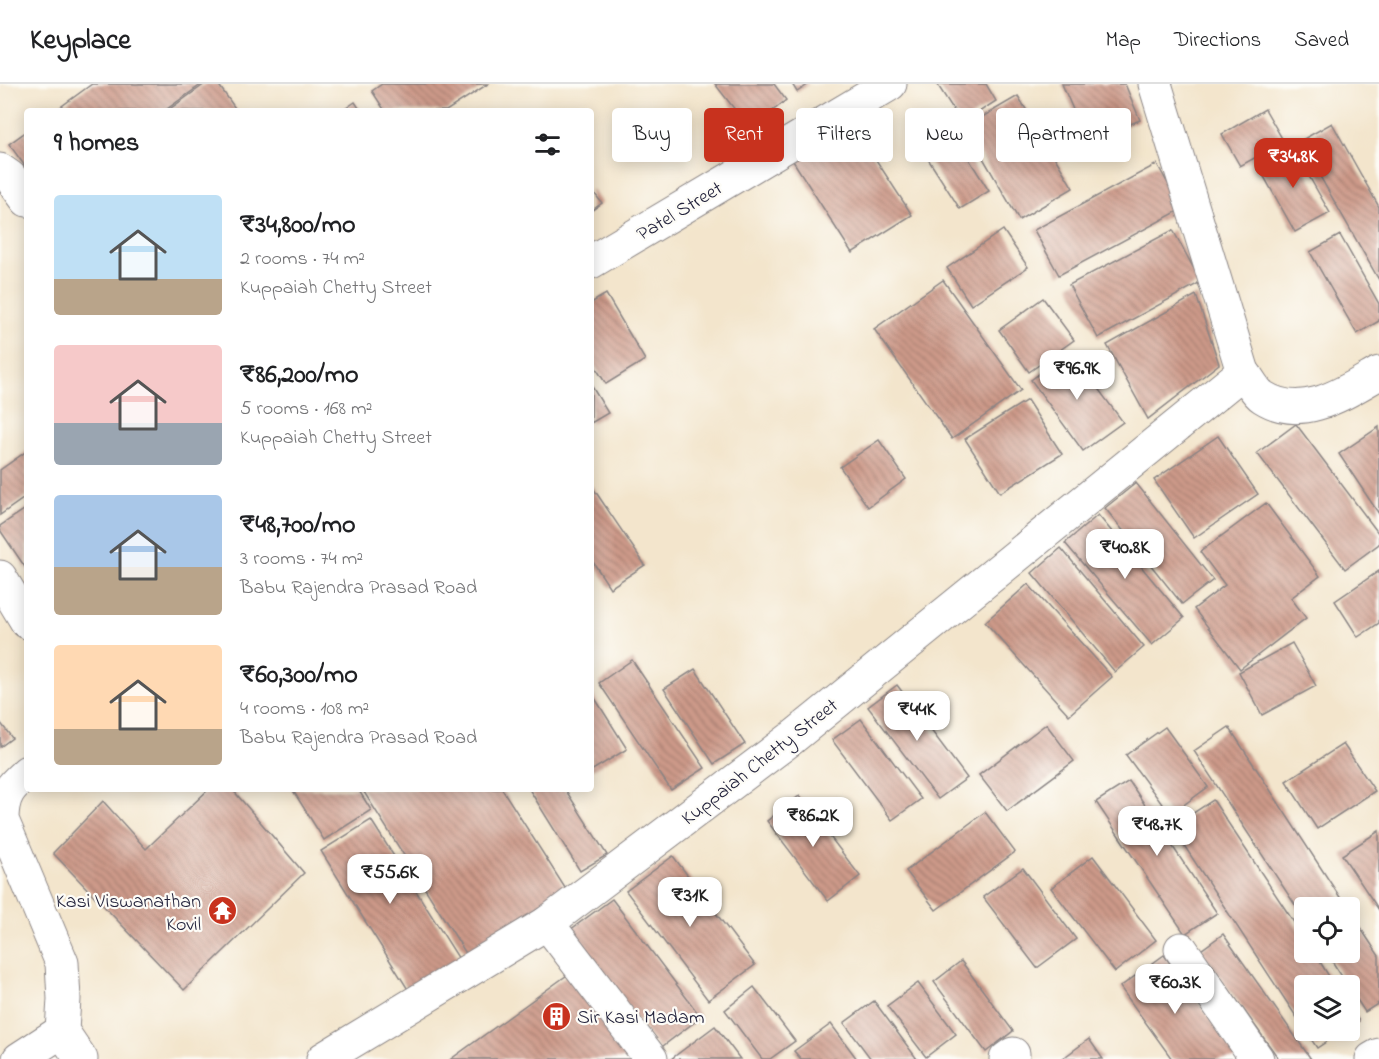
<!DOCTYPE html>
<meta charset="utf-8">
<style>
:root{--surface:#fff;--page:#f2f2f2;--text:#202124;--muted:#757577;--line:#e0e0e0;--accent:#c8321e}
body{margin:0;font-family:"Indie Flower",sans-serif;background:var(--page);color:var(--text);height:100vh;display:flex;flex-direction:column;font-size:22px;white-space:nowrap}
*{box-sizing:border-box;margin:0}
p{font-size:20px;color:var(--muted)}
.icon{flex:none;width:33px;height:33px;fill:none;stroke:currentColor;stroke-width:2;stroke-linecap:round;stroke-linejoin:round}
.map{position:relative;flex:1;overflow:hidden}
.panel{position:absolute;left:24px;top:24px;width:570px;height:684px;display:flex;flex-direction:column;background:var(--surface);border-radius:6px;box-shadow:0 3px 15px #0003}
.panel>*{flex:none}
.guide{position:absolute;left:612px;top:24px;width:570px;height:54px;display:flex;gap:12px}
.controls{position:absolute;left:1294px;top:813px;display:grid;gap:12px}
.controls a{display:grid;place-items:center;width:66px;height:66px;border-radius:6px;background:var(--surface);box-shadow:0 3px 15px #0003;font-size:30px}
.price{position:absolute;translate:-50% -51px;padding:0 14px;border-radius:12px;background:#fff;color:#222;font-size:20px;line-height:39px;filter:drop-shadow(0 2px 3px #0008)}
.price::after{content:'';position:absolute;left:50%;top:36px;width:18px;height:14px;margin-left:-9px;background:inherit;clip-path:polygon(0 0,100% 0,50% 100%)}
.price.active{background:var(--accent);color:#fff}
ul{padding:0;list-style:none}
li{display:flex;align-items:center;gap:18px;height:150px;padding:0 30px}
li span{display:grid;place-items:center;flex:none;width:168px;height:120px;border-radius:6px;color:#555}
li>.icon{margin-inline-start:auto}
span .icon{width:72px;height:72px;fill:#fffc;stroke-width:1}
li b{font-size:26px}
h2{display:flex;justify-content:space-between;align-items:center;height:72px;padding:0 30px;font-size:26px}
.chip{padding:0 21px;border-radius:6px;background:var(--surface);box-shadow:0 3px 15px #0003;font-size:21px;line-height:54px}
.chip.active{background:var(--accent);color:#fff}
header{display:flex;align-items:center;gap:36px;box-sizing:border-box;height:84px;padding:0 30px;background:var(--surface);border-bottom:2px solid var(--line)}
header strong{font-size:28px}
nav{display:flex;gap:33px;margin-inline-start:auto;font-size:21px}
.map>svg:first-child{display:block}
.building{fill:url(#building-back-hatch)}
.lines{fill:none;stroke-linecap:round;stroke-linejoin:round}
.minor-casing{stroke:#8a8484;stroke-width:35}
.minor{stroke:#fff;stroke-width:33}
.labels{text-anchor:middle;stroke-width:4.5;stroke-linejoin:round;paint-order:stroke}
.street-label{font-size:20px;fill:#22223b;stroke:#fdfcf7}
.poi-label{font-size:20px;fill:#22223b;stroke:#fdfcf7;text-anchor:end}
</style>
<header>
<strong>Keyplace</strong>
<nav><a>Map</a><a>Directions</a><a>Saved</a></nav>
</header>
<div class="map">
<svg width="1379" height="975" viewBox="0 0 1379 975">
<defs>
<pattern id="building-back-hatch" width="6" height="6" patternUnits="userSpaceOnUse" patternTransform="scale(1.5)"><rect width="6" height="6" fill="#cd9a89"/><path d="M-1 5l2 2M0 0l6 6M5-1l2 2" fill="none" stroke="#a67d71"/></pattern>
</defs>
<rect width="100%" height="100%" fill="#fdfcf7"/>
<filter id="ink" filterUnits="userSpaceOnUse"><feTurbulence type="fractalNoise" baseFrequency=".0167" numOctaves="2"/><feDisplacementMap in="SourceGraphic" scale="12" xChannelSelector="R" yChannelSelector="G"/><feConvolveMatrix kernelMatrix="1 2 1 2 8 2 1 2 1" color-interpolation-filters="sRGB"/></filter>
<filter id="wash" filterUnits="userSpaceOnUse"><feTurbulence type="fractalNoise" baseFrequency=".008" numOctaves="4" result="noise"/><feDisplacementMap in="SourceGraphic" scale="24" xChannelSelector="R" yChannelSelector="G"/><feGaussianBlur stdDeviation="1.35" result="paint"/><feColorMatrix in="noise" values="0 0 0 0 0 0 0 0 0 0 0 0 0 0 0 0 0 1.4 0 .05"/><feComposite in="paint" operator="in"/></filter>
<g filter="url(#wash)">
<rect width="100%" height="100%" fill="#f3e5cc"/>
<g id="blocks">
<g class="building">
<polygon points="92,0 202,0 164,27 55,27"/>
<polygon points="205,0 218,0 237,27 167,27"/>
<polygon points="382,0 488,0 446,27 385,27 372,7"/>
<polygon points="715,0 774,0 786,16 750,45"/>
<polygon points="792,0 809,0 797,8"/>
<polygon points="937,0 986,0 996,17 962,39"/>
<polygon points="1062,0 1125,0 1140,36 1087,58"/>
<polygon points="1018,12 1073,104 1019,136 965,43"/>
<polygon points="355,18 361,27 342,27"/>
<polygon points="1265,25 1284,58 1240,82 1222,50"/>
<polygon points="852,39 912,131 852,169 793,77"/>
<polygon points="1332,39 1379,123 1379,196 1300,57"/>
<polygon points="27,47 27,85 9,60"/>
<polygon points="957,56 989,107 960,125 928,75"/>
<polygon points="1291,61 1330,129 1295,148 1257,80"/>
<polygon points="1157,80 1182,125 1059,191 1034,146"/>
<polygon points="591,105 602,119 591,127"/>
<polygon points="1003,146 1028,183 971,221 947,184"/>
<polygon points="1173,146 1201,198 1098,254 1069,201"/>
<polygon points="1340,151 1379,220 1379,237 1357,250 1310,168"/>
<polygon points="943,196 1021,306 952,355 874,245"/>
<polygon points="606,210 645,276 606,300 591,276 591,219"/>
<polygon points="1196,211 1219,280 1148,335 1107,261"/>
<polygon points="1043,214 1074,256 1029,288 999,246"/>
<polygon points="1070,267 1123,338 1083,367 1031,296"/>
<polygon points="591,301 608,329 591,339"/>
<polygon points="1027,316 1062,370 1000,409 965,355"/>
<polygon points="1296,340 1379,450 1379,460 1345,485 1257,369"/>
<polygon points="1379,343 1379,430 1339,370"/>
<polygon points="1218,352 1258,410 1194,454 1154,396"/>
<polygon points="879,356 906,395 868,423 840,383"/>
<polygon points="27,367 27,412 0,431 0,386"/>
<polygon points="1136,399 1213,496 1182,520 1105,424"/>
<polygon points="591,401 645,481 610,504 591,475"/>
<polygon points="1266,419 1320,492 1291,514 1306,534 1240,585 1194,525 1225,501 1200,468"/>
<polygon points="27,424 27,486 0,446 0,442"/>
<polygon points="1098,431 1184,534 1152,561 1065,459"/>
<polygon points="1061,464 1144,563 1115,588 1032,489"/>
<polygon points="1379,487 1379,539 1358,553 1335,517"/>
<polygon points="1028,500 1112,593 1069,631 985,538"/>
<polygon points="1292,559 1316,602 1262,631 1239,588"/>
<polygon points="632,576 705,684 671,706 599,599"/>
<polygon points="695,585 745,660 714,680 664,605"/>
<polygon points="897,601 967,694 938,715 868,623"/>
<polygon points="591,608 627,665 591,687"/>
<polygon points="861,635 921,715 892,736 832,656"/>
<polygon points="0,638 12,654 0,663"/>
<polygon points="1046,640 1074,677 1007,727 979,691"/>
<polygon points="1165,643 1208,703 1170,731 1126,671"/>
<polygon points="1229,643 1347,824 1305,824 1305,836 1194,667"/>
<polygon points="1343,660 1375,707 1317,745 1286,697"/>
<polygon points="1129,697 1217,829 1185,850 1096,718"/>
<polygon points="209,705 232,705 304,789 184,906 53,769 103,717 146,765"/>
<polygon points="292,705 358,705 371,726 324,756"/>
<polygon points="362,705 502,705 567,807 467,871"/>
<polygon points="529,705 565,705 607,771 580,787"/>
<polygon points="799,712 860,792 828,817 767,737"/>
<polygon points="1213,716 1305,855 1305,868 1314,868 1335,902 1305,902 1305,946 1172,743"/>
<polygon points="985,728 1015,768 936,826 906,787"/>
<polygon points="371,736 459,875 409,907 321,767"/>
<polygon points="1379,747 1379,826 1342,771"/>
<polygon points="673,772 755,881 708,916 626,807"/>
<polygon points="1093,772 1156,856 1115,888 1051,804"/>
<polygon points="1023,784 1076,855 1037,884 983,813"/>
<polygon points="612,815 701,933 659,965 570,846"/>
<polygon points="1350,828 1379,872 1379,919 1365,928 1326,868 1350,868"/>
<polygon points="1223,850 1311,975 1279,975 1201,866"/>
<polygon points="1164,871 1239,975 1172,975 1120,903"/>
<polygon points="961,877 1013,947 986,968 934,898"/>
<polygon points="570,889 633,975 451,975"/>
<polygon points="918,899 956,950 926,973 887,922"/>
<polygon points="754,903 795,957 770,975 762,975 725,926"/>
<polygon points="874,917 917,975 871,975 844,939"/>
<polygon points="1350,924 1359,937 1350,943"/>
<polygon points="831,940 857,975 801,975 794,967"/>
<polygon points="715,942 740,975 671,975"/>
<polygon points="1305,946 1344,946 1317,964"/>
<polygon points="1089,955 1103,975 1062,975"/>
</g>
</g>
</g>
<g filter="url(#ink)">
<use href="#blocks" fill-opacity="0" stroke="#8a8484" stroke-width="1.5"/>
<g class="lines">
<defs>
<g id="minor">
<polyline points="1155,0 1243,288"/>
<polyline points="0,86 10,93 27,116"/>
<polyline points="591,178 890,0"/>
<polyline points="0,493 27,538"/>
<path d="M27,688C9,704 2,711 2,736L62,879L64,915L62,947"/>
<polyline points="547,839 651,975"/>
<polyline points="1181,865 1257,975"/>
<polyline points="62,947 81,975"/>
<polyline points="19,975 62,947"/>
<path d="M323,975L547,839L792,654L1243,288C1249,295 1255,308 1263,313C1302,338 1344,309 1379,289"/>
<polyline points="1006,975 1013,970"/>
<polyline points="1372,975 1379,971"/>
</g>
</defs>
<use href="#minor" class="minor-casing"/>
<use href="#minor" class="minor"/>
</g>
</g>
<defs>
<symbol id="temple-disc" viewBox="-11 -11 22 22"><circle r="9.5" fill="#c8321e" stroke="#fdfcf7"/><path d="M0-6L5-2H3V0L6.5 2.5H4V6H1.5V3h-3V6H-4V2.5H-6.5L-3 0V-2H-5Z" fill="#fff"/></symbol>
<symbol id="building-disc" viewBox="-11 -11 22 22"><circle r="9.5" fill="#c8321e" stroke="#fdfcf7"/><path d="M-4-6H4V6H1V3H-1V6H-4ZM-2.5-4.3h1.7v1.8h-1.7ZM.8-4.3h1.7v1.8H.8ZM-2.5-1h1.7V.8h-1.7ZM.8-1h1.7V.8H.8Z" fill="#fff"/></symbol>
</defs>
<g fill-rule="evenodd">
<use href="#temple-disc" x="206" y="810" width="33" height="33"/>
<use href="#building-disc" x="540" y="916" width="33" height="33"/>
</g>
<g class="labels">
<g class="street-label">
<text transform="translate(679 126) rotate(-31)" y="7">Patel Street</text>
<text transform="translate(759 677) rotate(-38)" y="7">Kuppaiah Chetty Street</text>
</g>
<g class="poi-label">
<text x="201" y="823">Kasi Viswanathan<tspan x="201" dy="23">Kovil</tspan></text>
<text x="577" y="939" text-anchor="start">Sir Kasi Madam</text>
</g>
</g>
</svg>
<div class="controls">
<a><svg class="icon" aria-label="locate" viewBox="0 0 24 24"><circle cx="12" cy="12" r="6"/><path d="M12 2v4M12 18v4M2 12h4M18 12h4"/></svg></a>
<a><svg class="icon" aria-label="layers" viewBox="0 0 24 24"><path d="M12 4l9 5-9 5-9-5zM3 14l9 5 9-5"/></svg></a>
</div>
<b class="price active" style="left:1293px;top:105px">₹34.8K</b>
<b class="price" style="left:1077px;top:317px">₹96.9K</b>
<b class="price" style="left:1125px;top:496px">₹40.8K</b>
<b class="price" style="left:917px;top:658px">₹44K</b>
<b class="price" style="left:813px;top:764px">₹86.2K</b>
<b class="price" style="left:1157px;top:773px">₹48.7K</b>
<b class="price" style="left:390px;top:821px">₹55.6K</b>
<b class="price" style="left:690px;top:844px">₹31K</b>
<b class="price" style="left:1175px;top:931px">₹60.3K</b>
<div class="guide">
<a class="chip">Buy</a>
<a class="chip active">Rent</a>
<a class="chip">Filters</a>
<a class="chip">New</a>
<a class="chip">Apartment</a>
</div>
<section class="panel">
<h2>9 homes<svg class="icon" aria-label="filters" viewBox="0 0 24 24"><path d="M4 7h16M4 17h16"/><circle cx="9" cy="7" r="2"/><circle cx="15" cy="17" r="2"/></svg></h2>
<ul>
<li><span style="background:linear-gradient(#bfe0f5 70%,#b9a48a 0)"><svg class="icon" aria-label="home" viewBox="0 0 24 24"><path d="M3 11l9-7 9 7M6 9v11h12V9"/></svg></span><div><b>₹34,800/mo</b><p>2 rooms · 74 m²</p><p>Kuppaiah Chetty Street</p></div></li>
<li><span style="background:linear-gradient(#f6c9c9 65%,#9aa5b1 0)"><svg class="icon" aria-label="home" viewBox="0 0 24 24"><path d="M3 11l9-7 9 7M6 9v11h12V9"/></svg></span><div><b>₹86,200/mo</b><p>5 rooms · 168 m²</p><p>Kuppaiah Chetty Street</p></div></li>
<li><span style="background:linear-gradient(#a9c7e8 60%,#b9a48a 0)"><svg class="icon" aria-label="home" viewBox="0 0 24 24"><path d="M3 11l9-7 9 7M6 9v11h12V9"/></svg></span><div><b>₹48,700/mo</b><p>3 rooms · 74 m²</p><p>Babu Rajendra Prasad Road</p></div></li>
<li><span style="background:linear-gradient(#ffd9b3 70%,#b9a48a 0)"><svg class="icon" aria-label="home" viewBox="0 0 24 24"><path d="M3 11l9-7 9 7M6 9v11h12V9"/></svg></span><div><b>₹60,300/mo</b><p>4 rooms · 108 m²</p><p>Babu Rajendra Prasad Road</p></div></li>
</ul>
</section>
</div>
